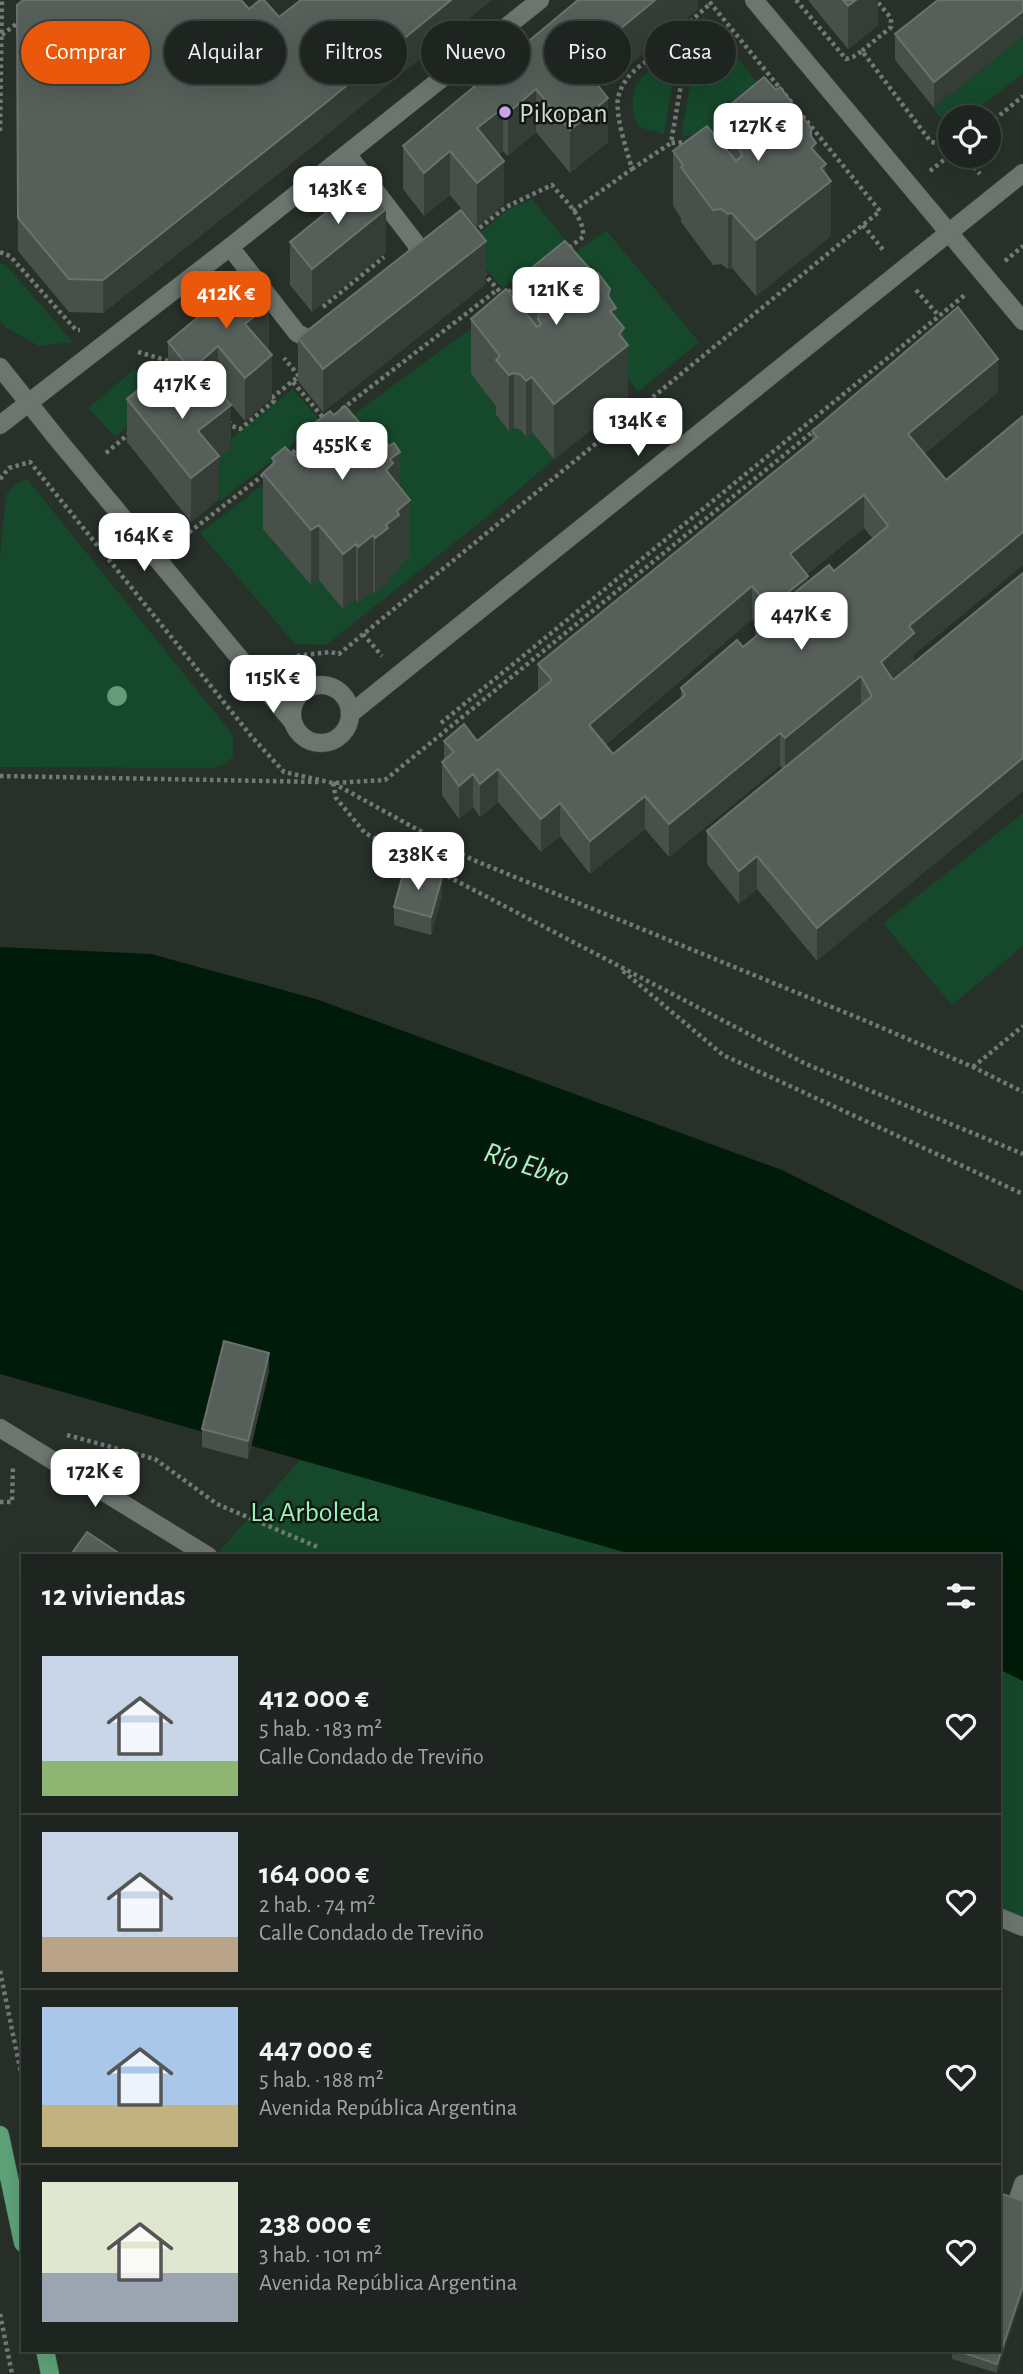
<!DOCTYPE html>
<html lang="es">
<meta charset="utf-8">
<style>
:root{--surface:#1e2420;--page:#262c29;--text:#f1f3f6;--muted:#a1a4a5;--line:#3c413e;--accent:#ea580c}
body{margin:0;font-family:"Alegreya Sans",sans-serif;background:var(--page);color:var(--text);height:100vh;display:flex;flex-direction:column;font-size:26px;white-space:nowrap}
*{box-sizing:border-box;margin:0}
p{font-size:23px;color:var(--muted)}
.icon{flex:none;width:38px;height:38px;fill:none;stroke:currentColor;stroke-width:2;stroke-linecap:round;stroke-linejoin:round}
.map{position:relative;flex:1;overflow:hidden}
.side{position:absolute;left:21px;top:1554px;width:980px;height:798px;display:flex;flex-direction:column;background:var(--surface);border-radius:0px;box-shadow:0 7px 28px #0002,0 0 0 2px var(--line)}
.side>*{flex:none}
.hud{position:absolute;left:21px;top:21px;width:982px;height:63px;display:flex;gap:14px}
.fabs{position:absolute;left:938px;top:105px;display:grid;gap:14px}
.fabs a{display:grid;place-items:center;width:63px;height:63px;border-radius:50%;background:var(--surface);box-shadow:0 7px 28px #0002,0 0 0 2px var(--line);font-size:35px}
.price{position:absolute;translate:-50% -60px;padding:0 16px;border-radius:14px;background:#fff;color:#222;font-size:23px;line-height:46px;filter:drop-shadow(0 2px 4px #0008)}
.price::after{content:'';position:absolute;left:50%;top:42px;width:21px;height:16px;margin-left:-10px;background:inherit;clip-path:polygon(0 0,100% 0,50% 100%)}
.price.selected{background:var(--accent);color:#fff}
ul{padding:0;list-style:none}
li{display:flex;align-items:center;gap:21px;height:175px;padding:0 21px}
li+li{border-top:2px solid var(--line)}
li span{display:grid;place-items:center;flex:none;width:196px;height:140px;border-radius:0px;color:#555}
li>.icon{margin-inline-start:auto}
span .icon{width:84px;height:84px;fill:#fffc;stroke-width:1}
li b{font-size:30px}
h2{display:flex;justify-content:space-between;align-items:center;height:84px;padding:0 21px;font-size:30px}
.chip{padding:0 24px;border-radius:32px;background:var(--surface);box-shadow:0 7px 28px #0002,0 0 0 2px var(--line);font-size:24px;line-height:63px}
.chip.selected{background:var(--accent);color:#fff}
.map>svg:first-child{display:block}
.green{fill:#16482b;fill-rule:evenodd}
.water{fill:#001b09}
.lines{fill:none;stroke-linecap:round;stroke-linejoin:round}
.minor-casing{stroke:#474e49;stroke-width:19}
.major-casing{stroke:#474e49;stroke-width:19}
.path{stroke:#737a75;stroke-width:4.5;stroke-dasharray:3.5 3.5;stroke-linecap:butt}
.minor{stroke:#6c756e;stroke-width:18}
.major{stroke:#5fa379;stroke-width:18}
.tree{fill:#669b78}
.wall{fill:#48504a;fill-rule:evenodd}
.shaded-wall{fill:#353d37}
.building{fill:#565f59;stroke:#6a726d;stroke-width:2;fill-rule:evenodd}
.poi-dot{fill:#c7a6ef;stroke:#131714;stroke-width:2.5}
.labels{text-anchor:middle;stroke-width:5;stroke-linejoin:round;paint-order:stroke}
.poi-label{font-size:28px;fill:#d3d9d5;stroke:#131714;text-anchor:start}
.park-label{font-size:28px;fill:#99f3b8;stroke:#131714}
.water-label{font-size:30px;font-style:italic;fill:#9ff8bd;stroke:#131714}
</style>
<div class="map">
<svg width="1023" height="2374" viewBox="0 0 1023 2374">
<rect width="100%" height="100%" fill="#28302a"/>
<g class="green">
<polygon points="703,15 780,110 745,133 681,136"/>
<polygon points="1023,37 1023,74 967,117 939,117 934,108"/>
<path d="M677,58L664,134L638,127C623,87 640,70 677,58Z"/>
<polygon points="532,199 566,241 502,288 466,245 508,209"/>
<path d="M606,230L699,342L638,392L616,363L500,411L496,416L509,430L514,428L532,432L554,459L488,516L326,645L295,644L200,533L384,392ZM386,525L387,584L376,593L373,591L358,602L319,580L311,585Z"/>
<polygon points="0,264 5,264 73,342 39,346 5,327 0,320"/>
<polygon points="135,369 149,380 149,409 115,437 88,408"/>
<polygon points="293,389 321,422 220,501 198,474 226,443"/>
<polygon points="27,479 233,735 233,757 223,765 213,768 0,767 0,555 6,495 15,484"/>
<polygon points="1023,813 1023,946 952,1005 883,923"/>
<polygon points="300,1460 659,1556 215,1556"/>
<polygon points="999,1669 1023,1681 1023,1927 999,1917"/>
</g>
<polygon class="water" points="0,947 151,954 316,999 782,1170 1023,1291 1023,1681 999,1669 999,1556 638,1556 0,1374"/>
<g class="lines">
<defs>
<g id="minor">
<polyline points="754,0 1023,321"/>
<polyline points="347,154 417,245 418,257 409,265"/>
<polyline points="230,247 297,333 309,339 321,334"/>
<polyline points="0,367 59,441 292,721"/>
<polyline points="0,425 230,247 540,0"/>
<circle cx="321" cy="714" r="29"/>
<polyline points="350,714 1023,173"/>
<polyline points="0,1428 208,1556"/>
<polyline points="999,1917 1023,1927"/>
<polyline points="1019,2196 1023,2184"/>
</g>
<g id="major">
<polyline points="0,2135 23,2243"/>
<polyline points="45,2350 50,2374"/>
</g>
</defs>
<use href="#minor" class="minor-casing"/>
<use href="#major" class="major-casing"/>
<g class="path">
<polyline points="796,0 846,59 853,57 862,51 931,142 950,146"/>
<polyline points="2,35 20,21"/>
<polyline points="862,51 891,27 891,18 876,0"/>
<polyline points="989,124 1023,96"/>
<polyline points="0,131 2,0"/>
<polyline points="715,140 734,139"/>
<polyline points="689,142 671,143 692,20 711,3"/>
<polyline points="965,156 980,174"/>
<polyline points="632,169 671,143"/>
<polyline points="930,171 950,155"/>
<path d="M573,211L632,169C627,151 615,116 618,98C625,66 662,52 689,41"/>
<polyline points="863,225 884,251"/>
<path d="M474,232L506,207L552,185C564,200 585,217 583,237L567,249"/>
<polyline points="0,252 10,256 76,330 80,330"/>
<polyline points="1005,261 1023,246"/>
<polyline points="483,273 502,294 507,293 532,274"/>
<polyline points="916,290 939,316"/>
<polyline points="323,307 384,257"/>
<polyline points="138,352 172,362"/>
<polyline points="157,375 180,404"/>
<polyline points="156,377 170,363"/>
<polyline points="293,382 326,421"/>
<polyline points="268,390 273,397 299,376 284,358"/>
<polyline points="342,409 497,290"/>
<polyline points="228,421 232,426 240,429 274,401 273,397"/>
<polyline points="106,453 130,433"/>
<polyline points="287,457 319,432"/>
<polyline points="0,479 9,468 30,462 252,737 284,772 333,783 385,780 816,429"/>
<polyline points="178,541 266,473"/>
<polyline points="363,634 382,656"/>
<polyline points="281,665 282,667 296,656 330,652 339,654 880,211 708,0"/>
<polyline points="441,723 966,294"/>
<polyline points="0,776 321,782"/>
<polyline points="333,783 471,859 866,1021 973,1067 1023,1092"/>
<polyline points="333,783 336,798 365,833 806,1064 1023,1154"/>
<polyline points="623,971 723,1055 1023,1194"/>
<polyline points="973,1067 1023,1026"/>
<polyline points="67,1435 155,1459 217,1504 320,1548"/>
<polyline points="0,1502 12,1502 13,1466"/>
<polyline points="0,1971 23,2083"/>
<polyline points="0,2314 12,2374"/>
</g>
<use href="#minor" class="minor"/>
<use href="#major" class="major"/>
</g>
<circle class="tree" cx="117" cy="696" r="10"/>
<g class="wall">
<polygon points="578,0 698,0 698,9 608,82 603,75 595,82 608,142 570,173 536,132 508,156 503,151 499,154 504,204 477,227 450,195 424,216 403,189 403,146"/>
<polygon points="808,0 878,0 878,25 848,49"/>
<polygon points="938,0 934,108 895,60 895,34"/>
<polygon points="17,5 323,138 103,313 69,312 18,251"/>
<polygon points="730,105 811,136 816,153 826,175 831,236 756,296 732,268 728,269 721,264 713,265 681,222 681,218 673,206 673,151 730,153"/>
<polygon points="290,242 386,252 312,312 290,285"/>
<polygon points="529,270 610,300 624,340 628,401 554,459 532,432 526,437 521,430 514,428 509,431 496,415 496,406 471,374 471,319 529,318"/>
<polygon points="486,284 323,412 298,381 298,338"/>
<polygon points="168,342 269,348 267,349 272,398 245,421 218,389 218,390 231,448 219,458 219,499 191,522 127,442 127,399 175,404 180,399 168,385"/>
<path d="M998,392L924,454L914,655L817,961L757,889L739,904L707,864V831L783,769L780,766L669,857L645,829L590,874L560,836L541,852L498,802L480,817L473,807L459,819L442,795V762L444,760V741H477L538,691V664L812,441V431ZM864,528L873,539L834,571L808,582L807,574ZM752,619L757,624L755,625V637L743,647L681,688V698L613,754L605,745Z"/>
<polygon points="316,422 400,487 410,555 399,565 399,570 388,579 388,584 375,593 373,591 358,603 356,599 343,609 319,580 311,585 263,529 263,473 272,465 272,458 294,456 307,460 316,454"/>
<polygon points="442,895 431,935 394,925 394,907"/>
<polygon points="269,1371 248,1459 202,1447 202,1429"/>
<polygon points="952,2350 999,2350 997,2373 952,2359"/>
</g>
<g class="shaded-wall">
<polygon points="451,0 492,0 323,138 103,313 103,280"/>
<polygon points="655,0 698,0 698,9 608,82 608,39"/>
<polygon points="856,0 878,0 878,25 848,49 848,6"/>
<polygon points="1023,6 1023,37 934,108 934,82"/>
<polygon points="603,32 603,75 574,100 574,56"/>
<polygon points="536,89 536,132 508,156 508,113"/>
<polygon points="608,98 608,142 570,173 570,130"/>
<polygon points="503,108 503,151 477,172 477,128"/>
<polygon points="816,143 816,193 821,168 826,164 826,184 831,181 831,236 756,296 756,240 811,148"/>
<polygon points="450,151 450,195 424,216 424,173"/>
<polygon points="504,161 504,204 477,227 477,183"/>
<polygon points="386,209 386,252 312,312 312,269"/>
<polygon points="732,213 732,268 728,269 728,214"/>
<polygon points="486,241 486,284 323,412 323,369"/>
<polygon points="610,289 610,311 616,308 616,355 619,334 624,328 624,348 628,345 628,401 554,459 554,404"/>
<polygon points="269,304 269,348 245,367 245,324"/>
<polygon points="218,346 218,389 191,413 191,370"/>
<polygon points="272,355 272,398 245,421 245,378"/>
<polygon points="998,359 998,392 908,467 908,434"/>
<polygon points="514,373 514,428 509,431 509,375"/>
<polygon points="532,377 532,432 526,437 526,381"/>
<polygon points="231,405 231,448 219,458 219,499 191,522 191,478 198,431"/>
<polygon points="400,452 400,507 397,511 410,500 410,555 399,565 399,570 388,579 388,584 375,593 375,538 386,470 390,459"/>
<polygon points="864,495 864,528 790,587 790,554"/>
<polygon points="319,525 319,580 311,585 311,530"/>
<polygon points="1023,532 1023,565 914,655 914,666 881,695 881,662 909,626"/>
<polygon points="373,535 373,591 358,603 358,547"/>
<polygon points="356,544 356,599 343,609 343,554"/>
<polygon points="808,576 808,609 770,640 770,607"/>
<polygon points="752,586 752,619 589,758 589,725"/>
<polygon points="861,676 861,709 785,771 785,738"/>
<polygon points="780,733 780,766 669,857 669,824"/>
<polygon points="1023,758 1023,791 817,961 817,928"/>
<polygon points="498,769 498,802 480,817 480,784"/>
<polygon points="473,774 473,807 459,819 459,786"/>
<polygon points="645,796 645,829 590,874 590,841"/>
<polygon points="560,803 560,836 541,852 541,819"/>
<polygon points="757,856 757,889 739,904 739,871"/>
<polygon points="442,877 442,895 431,935 431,917"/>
<polygon points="269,1353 269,1371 248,1459 248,1441"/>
<polygon points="1023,2286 1023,2295 997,2373 997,2364"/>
</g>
<g class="building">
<polygon points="23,0 241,0 249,9 260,0 264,0 279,17 301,0 451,0 323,105 103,280 69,279 18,218 17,5"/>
<polygon points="578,0 655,0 608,39 603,32 574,56 608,98 570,130 536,89 508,113 503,108 477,128 504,161 477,183 450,151 424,173 403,146"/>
<polygon points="843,0 856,0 848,6"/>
<polygon points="938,0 1023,0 1023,11 934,82 895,34"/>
<polygon points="764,77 776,90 780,87 811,128 811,136 816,143 811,148 826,164 821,168 831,181 756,240 732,213 728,214 721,209 713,210 681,167 683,165 673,151 707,126 736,161 742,156 740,150 743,145 748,143 755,146 761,141 730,105"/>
<polygon points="364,182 386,209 312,269 290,242"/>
<polygon points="461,210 486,241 323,369 298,338"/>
<polygon points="565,241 596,276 598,273 610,289 608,296 616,308 610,311 624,328 619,334 628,345 554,404 532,377 526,381 521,375 514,373 509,375 496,360 500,356 471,319 506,289 537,327 541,324 538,319 539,312 549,308 556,311 560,306 529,270"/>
<polygon points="247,277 269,304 245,324 272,355 245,378 218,346 191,370 168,342"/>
<path d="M958,307L998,359L908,434L946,480L1023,416V532L909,626L914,633L881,662L893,680L1023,573V758L817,928L757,856L739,871L707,831L872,696L861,676L785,738L780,733L669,824L645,796L590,841L560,803L541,819L498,769L480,784L473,774L459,786L442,762L454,752L444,741L464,724L477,741L552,680L538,664L817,437L812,431ZM864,495L888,526L834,571L829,565L755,625L760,633L743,647L737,640L681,688L685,695L613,754L589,725L752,586L770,607L808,576L790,554Z"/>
<polygon points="154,377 175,404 207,378 231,405 198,431 219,456 191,478 127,399"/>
<polygon points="345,406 370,435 376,430 389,446 394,443 400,452 390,459 393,463 386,470 410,500 397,511 399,515 386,525 388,528 375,538 373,535 358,547 356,544 343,554 319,525 311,530 263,473 275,462 272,458 285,447 294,456 301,452 307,460 325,446 319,436 324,432 316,422 330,411 334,415"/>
<polygon points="405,867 442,877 431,917 394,907"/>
<polygon points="224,1341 269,1353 248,1441 202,1429"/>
<polygon points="87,1532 123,1556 70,1556"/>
<polygon points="1002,2194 1023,2201 1023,2286 997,2364 955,2350 999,2350 999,2201"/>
</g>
<circle class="poi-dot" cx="505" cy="112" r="7"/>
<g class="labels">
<g class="poi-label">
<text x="519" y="122">Pikopan</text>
</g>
<g class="park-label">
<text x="315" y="1521">La Arboleda</text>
</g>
<g class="water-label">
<text transform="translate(527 1164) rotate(18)" y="10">Río Ebro</text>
</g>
</g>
</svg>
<div class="fabs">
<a><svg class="icon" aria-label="locate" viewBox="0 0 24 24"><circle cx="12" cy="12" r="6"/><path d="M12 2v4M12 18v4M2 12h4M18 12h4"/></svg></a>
</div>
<b class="price" style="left:758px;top:163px">127K €</b>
<b class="price" style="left:338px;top:226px">143K €</b>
<b class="price" style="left:556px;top:327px">121K €</b>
<b class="price selected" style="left:226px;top:331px">412K €</b>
<b class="price" style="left:182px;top:421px">417K €</b>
<b class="price" style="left:638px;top:458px">134K €</b>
<b class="price" style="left:342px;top:482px">455K €</b>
<b class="price" style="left:144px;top:573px">164K €</b>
<b class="price" style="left:801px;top:652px">447K €</b>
<b class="price" style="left:273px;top:715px">115K €</b>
<b class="price" style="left:418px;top:892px">238K €</b>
<b class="price" style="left:95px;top:1509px">172K €</b>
<div class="hud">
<a class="chip selected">Comprar</a>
<a class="chip">Alquilar</a>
<a class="chip">Filtros</a>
<a class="chip">Nuevo</a>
<a class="chip">Piso</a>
<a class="chip">Casa</a>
</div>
<section class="side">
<h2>12 viviendas<svg class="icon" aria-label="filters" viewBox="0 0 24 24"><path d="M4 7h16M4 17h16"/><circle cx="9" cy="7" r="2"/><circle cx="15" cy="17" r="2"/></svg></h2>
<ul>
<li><span style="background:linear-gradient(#c9d6e8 75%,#8fb573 0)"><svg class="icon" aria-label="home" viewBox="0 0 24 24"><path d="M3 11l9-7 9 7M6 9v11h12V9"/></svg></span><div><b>412 000 €</b><p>5 hab. · 183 m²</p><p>Calle Condado de Treviño</p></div><svg class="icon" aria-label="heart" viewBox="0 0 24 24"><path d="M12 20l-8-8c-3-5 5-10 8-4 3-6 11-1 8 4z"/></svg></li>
<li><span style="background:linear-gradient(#c9d6e8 75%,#b9a48a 0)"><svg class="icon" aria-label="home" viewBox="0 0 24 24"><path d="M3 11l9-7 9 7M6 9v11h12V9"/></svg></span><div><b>164 000 €</b><p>2 hab. · 74 m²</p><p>Calle Condado de Treviño</p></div><svg class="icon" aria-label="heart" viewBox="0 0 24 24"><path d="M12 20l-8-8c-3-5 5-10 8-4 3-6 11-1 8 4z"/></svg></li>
<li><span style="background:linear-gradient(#a9c7e8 70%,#c2b280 0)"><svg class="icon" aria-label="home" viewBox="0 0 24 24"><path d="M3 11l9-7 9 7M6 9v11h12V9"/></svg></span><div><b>447 000 €</b><p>5 hab. · 188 m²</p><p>Avenida República Argentina</p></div><svg class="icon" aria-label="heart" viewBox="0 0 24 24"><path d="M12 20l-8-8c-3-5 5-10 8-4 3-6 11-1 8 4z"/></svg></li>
<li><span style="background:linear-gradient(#dfe7d0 65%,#9aa5b1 0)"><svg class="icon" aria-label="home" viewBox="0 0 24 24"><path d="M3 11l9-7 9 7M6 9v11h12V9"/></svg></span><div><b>238 000 €</b><p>3 hab. · 101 m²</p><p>Avenida República Argentina</p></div><svg class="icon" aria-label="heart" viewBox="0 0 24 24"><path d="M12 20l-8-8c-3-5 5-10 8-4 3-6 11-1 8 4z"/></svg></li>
</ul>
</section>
</div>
